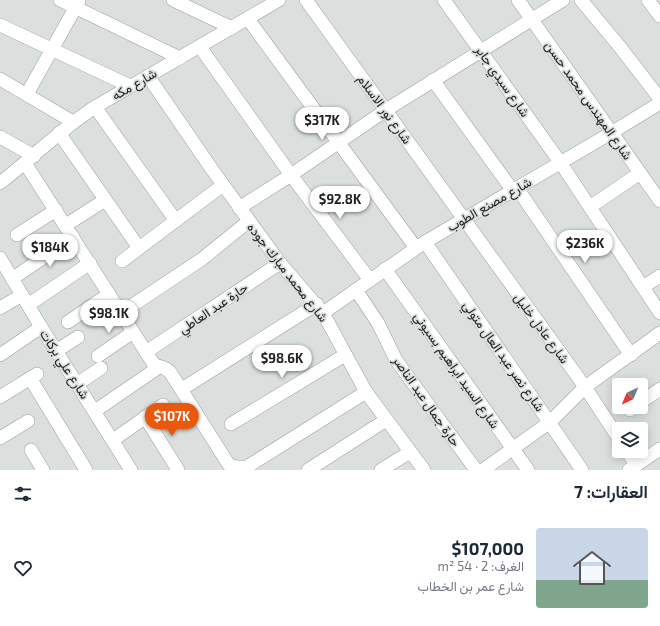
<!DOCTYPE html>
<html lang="ar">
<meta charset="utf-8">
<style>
:root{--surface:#fff;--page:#f6f6f7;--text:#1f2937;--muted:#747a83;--accent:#ea580c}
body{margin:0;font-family:"Exo 2",Vazirmatn,sans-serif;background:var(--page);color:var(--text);direction:rtl;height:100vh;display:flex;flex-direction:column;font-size:15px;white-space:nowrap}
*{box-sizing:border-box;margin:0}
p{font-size:13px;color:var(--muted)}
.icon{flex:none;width:22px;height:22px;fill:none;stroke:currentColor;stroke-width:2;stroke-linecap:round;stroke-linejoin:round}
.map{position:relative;height:470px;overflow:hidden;direction:ltr}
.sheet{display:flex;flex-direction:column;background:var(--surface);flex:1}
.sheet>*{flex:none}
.needle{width:26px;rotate:224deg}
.controls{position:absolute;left:612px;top:378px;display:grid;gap:8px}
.controls a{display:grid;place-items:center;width:36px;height:36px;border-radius:4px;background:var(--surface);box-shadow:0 2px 10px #0003;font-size:20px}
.price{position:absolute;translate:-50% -34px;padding:0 9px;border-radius:14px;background:#fff;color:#222;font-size:13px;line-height:26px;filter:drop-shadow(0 1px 2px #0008)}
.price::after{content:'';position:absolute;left:50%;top:24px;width:12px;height:9px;margin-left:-6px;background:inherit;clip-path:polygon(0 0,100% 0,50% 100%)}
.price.selected{background:var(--accent);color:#fff}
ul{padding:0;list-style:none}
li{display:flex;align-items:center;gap:12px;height:100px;padding:0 12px}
li span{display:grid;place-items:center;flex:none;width:112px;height:80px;border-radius:4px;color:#555}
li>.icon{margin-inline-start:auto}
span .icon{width:48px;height:48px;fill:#fffc;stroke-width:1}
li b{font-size:17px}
h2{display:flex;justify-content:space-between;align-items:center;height:48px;padding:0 12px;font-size:17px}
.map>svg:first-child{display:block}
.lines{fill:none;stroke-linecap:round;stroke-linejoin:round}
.minor-casing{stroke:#9a9f9e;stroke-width:14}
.minor{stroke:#fff;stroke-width:13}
.labels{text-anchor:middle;stroke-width:3.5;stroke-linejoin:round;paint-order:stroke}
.street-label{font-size:13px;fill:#202221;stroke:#dbe0df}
</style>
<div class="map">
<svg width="660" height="470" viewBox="0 0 660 470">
<rect width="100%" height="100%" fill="#dbe0df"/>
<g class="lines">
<defs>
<g id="minor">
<polyline points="60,0 180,58"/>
<polyline points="173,0 232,28"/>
<polyline points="306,0 585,387 619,439"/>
<polyline points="444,0 560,162 660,313"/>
<polyline points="518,0 660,201"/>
<polyline points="581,0 620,47 660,99"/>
<polyline points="648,0 660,16"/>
<polyline points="248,19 416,248"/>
<polyline points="0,25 130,86"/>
<polyline points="200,47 291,175 370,280"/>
<polyline points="148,76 211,168 280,263 323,313 366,392 424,470"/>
<polyline points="0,79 73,122"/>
<polyline points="433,80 513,191"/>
<polyline points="27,94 79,1"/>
<polyline points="95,107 176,221"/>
<polyline points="59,133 139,248"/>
<polyline points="0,137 34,156"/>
<path d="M25,163L153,363C158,368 165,366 170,372L229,465C235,468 242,466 248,470"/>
<path d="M0,183C32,158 61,129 95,107L279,0"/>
<polyline points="517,188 631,355"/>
<polyline points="590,207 640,173"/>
<polyline points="239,208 291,175 386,110 563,0"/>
<polyline points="66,225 105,200"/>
<polyline points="17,235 56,210"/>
<polyline points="425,242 582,470"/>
<polyline points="0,258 41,327 131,470"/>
<polyline points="122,261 223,185"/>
<polyline points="385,269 528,470"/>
<polyline points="12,279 73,237"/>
<polyline points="643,287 660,276"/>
<polyline points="356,290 378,323 396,360 476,470"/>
<polyline points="28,305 90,263"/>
<polyline points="0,308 22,295"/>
<polyline points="121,313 202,259 249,221"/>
<polyline points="323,313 425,242 611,133 660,103"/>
<polyline points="68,322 109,294"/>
<polyline points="56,351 78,337"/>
<polyline points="146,352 280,263"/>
<polyline points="0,355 41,327"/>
<polyline points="98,356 133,332"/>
<polyline points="30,378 86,470"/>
<polyline points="77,384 101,368"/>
<polyline points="182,389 317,304"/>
<polyline points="0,397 37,374"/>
<polyline points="641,402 660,389"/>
<polyline points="630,410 634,407"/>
<polyline points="95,411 159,367"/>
<polyline points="145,417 178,470"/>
<polyline points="231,424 345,355"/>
<polyline points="0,438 28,421"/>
<polyline points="113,440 163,405"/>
<polyline points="31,450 43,470"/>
<polyline points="627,451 636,465"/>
<polyline points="245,468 366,392"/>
<polyline points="308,470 386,420"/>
<polyline points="381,470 410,452"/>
<polyline points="483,470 550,422 585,387 660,333"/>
<polyline points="629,470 660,449"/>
</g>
</defs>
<use href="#minor" class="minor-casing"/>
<use href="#minor" class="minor"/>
</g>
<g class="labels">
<g class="street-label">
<text transform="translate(503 81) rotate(55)" y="5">شارع سيدي جابر</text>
<text transform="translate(134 84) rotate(-30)" y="5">شارع مكه</text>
<text transform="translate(589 100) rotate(55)" y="5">شارع المهندس محمد حسن</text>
<text transform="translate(385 109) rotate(54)" y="5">شارع نور الاسلام</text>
<text transform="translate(489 204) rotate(-30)" y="5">شارع مصنع الطوب</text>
<text transform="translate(288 272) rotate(52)" y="5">شارع محمد مبارك جوده</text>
<text transform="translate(213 308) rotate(-34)" y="5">حارة عبد العاطي</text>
<text transform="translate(542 328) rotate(54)" y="5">شارع عادل خليل</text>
<text transform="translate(504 356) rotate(55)" y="5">شارع نصر عبد العال متولي</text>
<text transform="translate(65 364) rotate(57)" y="5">شارع علي بركات</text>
<text transform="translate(457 370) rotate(55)" y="5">شارع السيد ابراهيم بسيوني</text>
<text transform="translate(427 401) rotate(55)" y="5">حارة جمال عبد الناصر</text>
</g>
</g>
</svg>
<div class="controls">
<a><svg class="needle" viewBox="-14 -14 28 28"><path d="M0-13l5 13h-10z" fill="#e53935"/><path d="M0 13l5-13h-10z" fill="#747a83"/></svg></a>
<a><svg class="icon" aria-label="layers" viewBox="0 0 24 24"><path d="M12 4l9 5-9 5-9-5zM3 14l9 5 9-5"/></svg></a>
</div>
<b class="price" style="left:322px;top:141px">$317K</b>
<b class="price" style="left:340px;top:220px">$92.8K</b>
<b class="price" style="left:585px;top:264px">$236K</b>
<b class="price" style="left:50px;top:268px">$184K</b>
<b class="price" style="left:109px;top:334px">$98.1K</b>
<b class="price" style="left:282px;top:379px">$98.6K</b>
<b class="price selected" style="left:172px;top:437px">$107K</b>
</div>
<section class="sheet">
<h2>العقارات: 7<svg class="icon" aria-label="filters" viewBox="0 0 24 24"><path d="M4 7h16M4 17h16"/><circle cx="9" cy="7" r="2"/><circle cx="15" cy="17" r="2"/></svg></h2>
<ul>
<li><span style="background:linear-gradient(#c9d6e8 65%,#7fa58c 0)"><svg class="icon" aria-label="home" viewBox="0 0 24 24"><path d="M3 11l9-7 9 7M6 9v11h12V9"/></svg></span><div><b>$107,000</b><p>الغرف: 2 · 54 m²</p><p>شارع عمر بن الخطاب</p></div><svg class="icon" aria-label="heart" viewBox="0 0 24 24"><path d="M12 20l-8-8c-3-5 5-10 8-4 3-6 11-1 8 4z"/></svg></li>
</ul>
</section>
